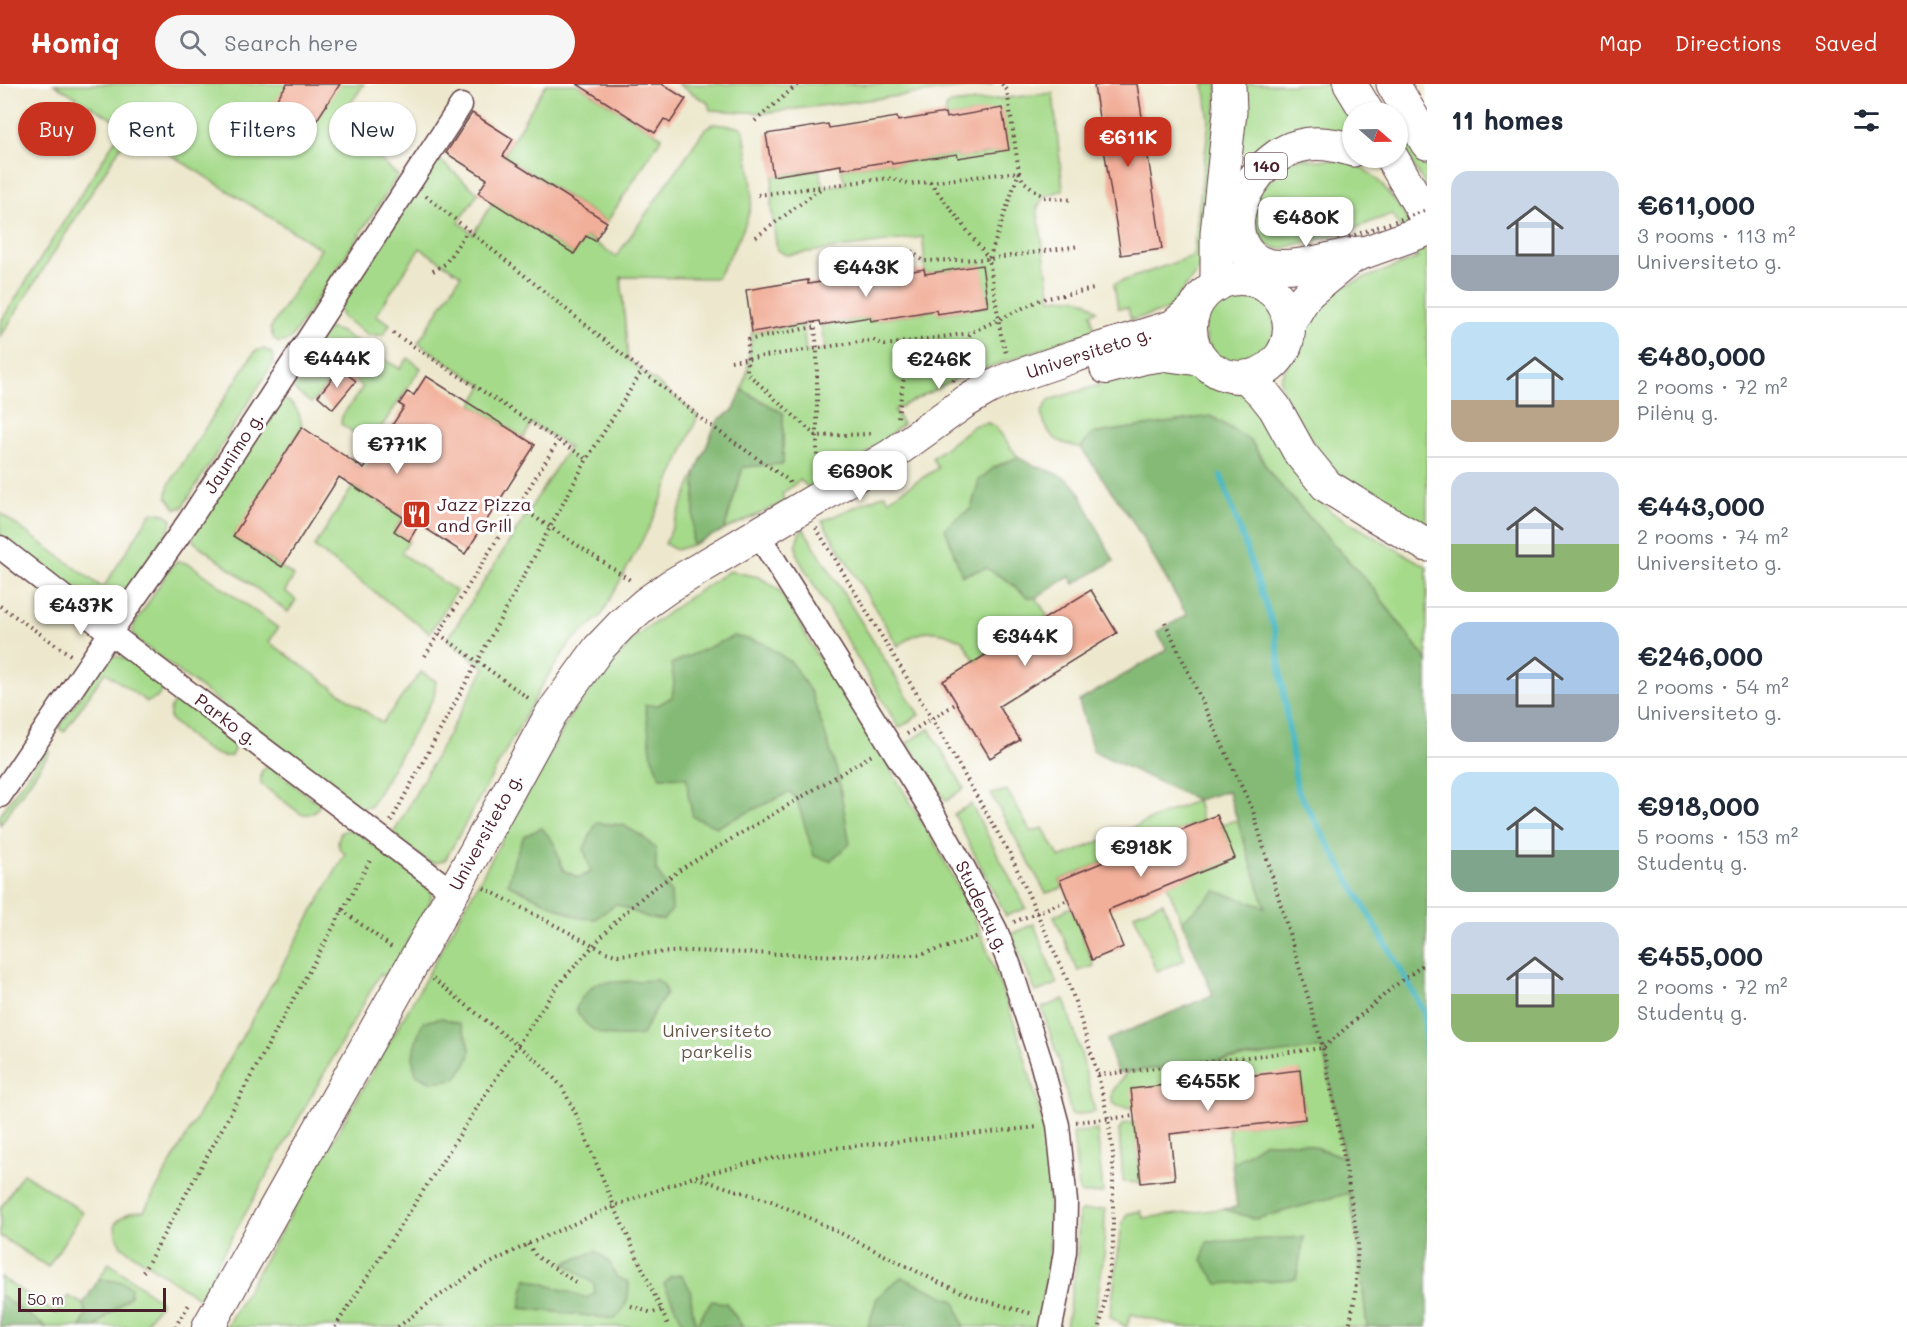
<!DOCTYPE html>
<meta charset="utf-8">
<style>
:root{--surface:#fff;--page:#f6f6f7;--text:#1f2937;--muted:#747a83;--line:#e0e1e3;--accent:#c8321e}
body{margin:0;font-family:Mali,sans-serif;background:var(--page);color:var(--text);height:100vh;display:flex;flex-direction:column;font-size:22px;white-space:nowrap}
*{box-sizing:border-box;margin:0}
p{font-size:20px;color:var(--muted)}
.icon{flex:none;width:33px;height:33px;fill:none;stroke:currentColor;stroke-width:2;stroke-linecap:round;stroke-linejoin:round}
.map{position:relative;flex:1;overflow:hidden}
.side{display:flex;flex-direction:column;background:var(--surface);width:480px}
.side>*{flex:none}
.hud{position:absolute;left:18px;top:18px;width:570px;height:54px;display:flex;gap:12px}
.needle{width:39px;rotate:110deg}
.fabs{position:absolute;left:1342px;top:18px;display:grid;gap:12px}
.fabs a{display:grid;place-items:center;width:66px;height:66px;border-radius:50%;background:var(--surface);box-shadow:0 2px 4px #0004;font-size:30px}
.scale{position:absolute;left:18px;bottom:15px;width:148px;box-sizing:border-box;padding-left:6px;border:3px solid #4a1f2b;border-top:0;font-size:16px;line-height:21px;white-space:nowrap;color:#4a1f2b;-webkit-text-stroke:4px #fff;paint-order:stroke}
.price{position:absolute;translate:-50% -51px;padding:0 14px;border-radius:12px;background:#fff;color:#222;font-size:20px;line-height:39px;filter:drop-shadow(0 2px 3px #0008)}
.price::after{content:'';position:absolute;left:50%;top:36px;width:18px;height:14px;margin-left:-9px;background:inherit;clip-path:polygon(0 0,100% 0,50% 100%)}
.price.current{background:var(--accent);color:#fff}
ul{padding:0;list-style:none}
li{display:flex;align-items:center;gap:18px;height:150px;padding:0 24px}
li+li{border-top:2px solid var(--line)}
li span{display:grid;place-items:center;flex:none;width:168px;height:120px;border-radius:18px;color:#555}
li>.icon{margin-inline-start:auto}
span .icon{width:72px;height:72px;fill:#fffc;stroke-width:1}
li b{font-size:26px}
h2{display:flex;justify-content:space-between;align-items:center;height:72px;padding:0 24px;font-size:26px}
.tag{padding:0 21px;border-radius:27px;background:var(--surface);box-shadow:0 2px 4px #0004;font-size:21px;line-height:54px}
.tag.current{background:var(--accent);color:#fff}
header{display:flex;align-items:center;gap:36px;box-sizing:border-box;height:84px;padding:0 30px;background:var(--accent);color:#fff}
header strong{font-size:28px}
nav{display:flex;gap:33px;margin-inline-start:auto;font-size:21px}
.search{width:420px;height:54px;background:var(--page);display:flex;align-items:center;gap:15px;box-sizing:border-box;padding:0 21px;border-radius:33px;color:var(--muted);font-size:22px}
main{display:flex;flex:1;min-height:0}
.map>svg:first-child{display:block}
.green{fill:#a5da8a;stroke:#787c5a;stroke-width:1.5}
.forest{fill:#84ba76;stroke:#676c50;stroke-width:1.5}
.lines{fill:none;stroke-linecap:round;stroke-linejoin:round}
.stream{stroke:#4ab8c2;stroke-width:6}
.building{fill:#f1ae98}
.minor-casing{stroke:#623d43;stroke-width:25}
.secondary-casing{stroke:#623d43;stroke-width:34}
.trunk-casing{stroke:#623d43;stroke-width:35}
.path{stroke:#623d43;stroke-width:4;stroke-dasharray:1.5 4.5;stroke-linecap:butt}
.minor{stroke:#fff;stroke-width:22}
.secondary{stroke:#fff;stroke-width:32}
.trunk{stroke:#fff;stroke-width:33}
.path-bridge{stroke:#623d43;stroke-width:4;stroke-dasharray:1.5 4.5;stroke-linecap:butt}
.labels{text-anchor:middle;stroke-width:6;stroke-linejoin:round;paint-order:stroke}
.shield{fill:#fff;stroke:#80626b;stroke-width:1.5}
.shield-label{font-size:16px;font-weight:bold;fill:#4a1f2b}
.street-label{font-size:18px;fill:#4a1f2b;stroke:#fff}
.poi-label{font-size:18px;fill:#4a1f2b;stroke:#fff;text-anchor:start}
.park-label{font-size:18px;fill:#655748;stroke:#fff}
</style>
<header>
<strong>Homiq</strong>
<div class="search"><svg class="icon" aria-label="search" viewBox="0 0 24 24"><circle cx="10" cy="10" r="6"/><path d="M15 15l6 6"/></svg>Search here</div>
<nav><a>Map</a><a>Directions</a><a>Saved</a></nav>
</header>
<main>
<div class="map">
<svg width="1427" height="1243" viewBox="0 0 1427 1243">
<rect width="100%" height="100%" fill="#fff"/>
<filter id="ink" filterUnits="userSpaceOnUse"><feTurbulence type="fractalNoise" baseFrequency=".0167" numOctaves="2"/><feDisplacementMap in="SourceGraphic" scale="12" xChannelSelector="R" yChannelSelector="G"/><feConvolveMatrix kernelMatrix="1 2 1 2 8 2 1 2 1" color-interpolation-filters="sRGB"/></filter>
<filter id="wash" filterUnits="userSpaceOnUse"><feTurbulence type="fractalNoise" baseFrequency=".008" numOctaves="4" result="noise"/><feDisplacementMap in="SourceGraphic" scale="24" xChannelSelector="R" yChannelSelector="G"/><feGaussianBlur stdDeviation="1.35" result="paint"/><feColorMatrix in="noise" values="0 0 0 0 0 0 0 0 0 0 0 0 0 0 0 0 0 1.4 0 .05"/><feComposite in="paint" operator="in"/></filter>
<g filter="url(#wash)">
<rect width="100%" height="100%" fill="#ede8cd"/>
<g class="green">
<polygon points="54,0 364,0 338,38 398,92 290,256 279,259 274,255 270,245 321,165 131,46 0,254 0,239 124,42"/>
<polygon points="546,0 577,0 662,53 607,138 503,72"/>
<polygon points="678,0 993,0 764,29 710,26 708,19"/>
<polygon points="1204,0 1218,0 1203,171 1198,187 1167,226 1131,236 1128,224 1118,224 1114,200 1193,172 1209,37"/>
<polygon points="1242,0 1328,0 1353,43 1353,55 1231,105"/>
<path d="M1053,9L1063,106L1044,113L1037,124L1051,215C1072,214 1082,209 1097,227L1091,229L1094,247L960,293L894,326L903,340L864,372L810,405L800,396L782,410L785,418L724,446L743,383L783,379V329L742,306L747,289L752,248L803,240L806,268L825,265L821,241L870,233L871,237L936,226L938,230L988,222L981,181L925,190L923,153L786,171L777,166L771,123L773,92L819,85L824,103L845,100L841,85L891,77L892,80L957,70L958,74L1008,66L1002,25L946,34V24L950,20Z"/>
<polygon points="1398,32 1427,83 1427,105 1398,54"/>
<path d="M713,40L741,43L744,47C746,67 752,88 752,108C753,135 730,171 717,194L621,193L628,275L698,332L652,438L601,532L570,559L547,593L445,776L435,779L427,777L392,752L485,584L447,556L569,363L531,339L524,354L472,321L483,302L418,259L461,191L420,164L376,231L390,240L383,251H369L342,233L339,220L436,73L478,109L459,138L473,150L493,118L574,170L586,152L616,173L705,45Z"/>
<polygon points="1294,75 1351,77 1377,95 1402,126 1427,171 1427,449 1334,392 1284,313 1280,295 1298,261 1313,219 1333,206 1418,174 1392,130 1342,149 1279,165 1269,162 1257,151 1249,156 1258,106"/>
<circle cx="1240" cy="245" r="35"/>
<polygon points="328,244 341,248 400,285 408,274 421,284 370,360 341,340 342,332 363,303 340,285 318,312 311,319 292,304 290,295"/>
<polygon points="264,265 272,269 274,278 182,424 175,424 167,413 168,402 255,267"/>
<path d="M1167,287H1191L1223,303L1251,313L1301,395L1331,428L1427,483V577L1373,504L1272,392L1251,357L1092,350L1081,364C1055,357 1050,356 1041,330L1049,316L1106,299Z"/>
<path d="M286,316C298,322 300,331 302,343L234,452L294,492L285,507L296,516L288,528L193,457V449L278,318Z"/>
<polygon points="988,339 996,343 1018,373 995,383 980,396 971,425 954,436 945,445 962,491 986,484 1007,496 1027,512 1036,514 1048,532 975,577 962,556 943,549 927,547 911,553 898,562 822,437 885,410 888,416 938,384 932,374 975,341"/>
<polygon points="696,388 692,461 676,466 665,460"/>
<polygon points="353,402 403,433 394,447 409,457 401,469 456,507 430,549 314,463"/>
<path d="M0,429L103,504L151,429C159,429 167,428 172,436L170,444L114,525L99,524L0,451Z"/>
<path d="M803,444L919,631L899,644L798,474C796,462 795,454 803,444Z"/>
<polygon points="179,477 191,481 278,544 269,558 382,639 421,588 436,597 434,613 370,723 360,724 136,555 133,547 134,541 173,480"/>
<polygon points="729,487 759,493 778,505 798,536 816,570 859,633 936,761 978,842 1018,949 1042,1036 1049,1095 1049,1173 1042,1224 1036,1243 226,1243 416,912 573,627 635,553 691,512"/>
<path d="M114,572C129,573 158,590 163,605L157,614L147,618L105,588L64,648L59,644L103,577Z"/>
<path d="M183,615L235,656L234,666L231,672C211,676 185,648 170,635C169,627 170,623 176,616Z"/>
<polygon points="929,645 964,704 946,717 907,659"/>
<polygon points="46,664 50,668 0,741 0,731"/>
<path d="M268,681L320,721C314,729 311,731 301,730L261,700V688Z"/>
<polygon points="1007,706 1031,748 1043,744 1060,774 1197,716 1202,737 1060,796 1063,804 1046,809 991,710"/>
<polygon points="971,720 1026,824 1006,832 954,730"/>
<polygon points="1238,736 1266,824 1216,807 1182,837 1167,801 1234,774 1221,740"/>
<path d="M348,746L355,747L432,806L431,816L388,893L380,890L213,1187L220,1192L203,1215L197,1213L121,1162L116,1151L115,1140C124,1130 131,1127 144,1127L345,770L339,764L338,756L341,748Z"/>
<polygon points="1163,818 1185,876 1156,887 1134,830"/>
<polygon points="1071,823 1094,882 1078,887 1054,832"/>
<polygon points="1034,840 1057,900 1036,908 1011,850"/>
<polygon points="1064,915 1081,969 1095,1028 1071,1031 1060,980 1042,924"/>
<polygon points="1323,964 1344,1073 1303,1059 1265,1058 1232,1080 1228,1043 1305,1035 1300,987 1133,1024 1118,1022 1112,1018 1112,1008 1127,988"/>
<polygon points="1135,1038 1141,1099 1123,1098 1119,1046 1123,1040"/>
<polygon points="1097,1046 1103,1109 1083,1110 1080,1108 1079,1105 1073,1049"/>
<polygon points="23,1089 83,1128 48,1183 0,1152 0,1125"/>
<polygon points="1350,1108 1358,1159 1367,1243 1180,1243 1131,1230 1127,1243 1126,1243 1110,1233 1122,1140 1127,1130 1141,1127 1143,1134 1223,1125 1256,1135"/>
<polygon points="1105,1125 1104,1170 1093,1243 1066,1243 1077,1176 1079,1129 1082,1127"/>
<polygon points="109,1179 159,1216 160,1220 145,1240 148,1243 95,1243 130,1212 122,1198 99,1195"/>
<polygon points="0,1193 56,1230 68,1212 83,1220 86,1230 81,1243 0,1243"/>
</g>
<g class="forest">
<polygon points="742,306 783,329 783,380 743,383 724,446 692,461 696,388 714,344 719,335 734,326"/>
<polygon points="1211,332 1251,357 1272,392 1373,504 1427,577 1427,1243 1367,1243 1358,1159 1349,1109 1256,1135 1223,1125 1237,1123 1232,1080 1265,1058 1303,1059 1344,1073 1323,964 1117,989 1107,956 1213,911 1182,837 1216,807 1265,823 1228,707 1197,716 1093,667 1079,617 1167,566 1157,548 1187,531 1132,436 1081,364 1091,350"/>
<path d="M1018,373C1039,387 1063,386 1078,406L1114,477L1074,500L1070,492L1036,514L1027,513L1007,496L986,484L962,491L945,445L954,436L971,425L979,396L995,383Z"/>
<polygon points="734,552 763,559 792,579 812,610 837,687 850,760 830,777 814,772 797,716 790,708 717,743 693,733 688,711 687,694 660,693 652,674 645,621 658,621 672,613 674,599 671,580"/>
<polygon points="596,739 623,741 642,752 656,765 656,786 671,809 672,826 663,836 649,834 616,820 595,835 579,834 508,800 515,773 524,752 542,744 554,759 563,786 579,794 591,788 584,765"/>
<path d="M657,896L664,901L666,910L653,930L642,951C613,954 591,955 576,925L580,916L596,899Z"/>
<path d="M442,934L460,940C473,966 475,971 456,995L432,998L416,990C409,971 416,956 423,938Z"/>
<polygon points="1304,1153 1296,1195 1218,1200 1202,1176 1207,1158"/>
<path d="M596,1167L609,1178L616,1193L629,1198C629,1214 627,1224 615,1235L520,1224L526,1194L587,1214L595,1209L594,1200L565,1179Z"/>
<polygon points="682,1191 690,1205 693,1230 697,1242 703,1229 712,1217 726,1219 743,1243 685,1243 664,1200 671,1192"/>
<polygon points="901,1193 955,1217 964,1243 868,1243 877,1214"/>
<polygon points="99,1195 122,1198 131,1203 130,1212 95,1243 81,1243 86,1230 83,1220"/>
<polygon points="0,1211 46,1243 0,1243"/>
</g>
<g class="lines">
<polyline class="stream" points="1221,392 1275,547 1297,705 1424,927 1427,976"/>
</g>
<g id="blocks">
<g class="building">
<polygon points="287,0 340,0 306,53 268,28"/>
<polygon points="577,0 662,0 686,15 670,39 664,35 655,49"/>
<polygon points="1105,0 1137,0 1162,165 1121,171 1094,2"/>
<polygon points="1002,24 1009,66 958,74 957,70 892,80 891,77 841,85 841,81 773,92 766,50 828,40 829,44 897,33 898,37 945,29 946,34"/>
<polygon points="472,29 513,55 503,72 607,138 595,157 586,152 574,170 478,109 487,95 446,69"/>
<polygon points="982,181 988,222 937,230 936,226 871,237 870,233 821,241 820,237 752,248 746,206 808,196 808,200 877,189 878,193 924,185 925,190"/>
<polygon points="340,285 356,297 333,325 318,312"/>
<polygon points="426,292 535,361 465,470 419,440 409,457 394,447 403,433 339,393 282,483 233,452 302,343 364,385 404,323 399,320 407,308 414,311"/>
<polygon points="1091,506 1117,549 999,622 1020,656 990,674 943,597"/>
<polygon points="1217,731 1235,774 1108,826 1123,863 1092,876 1060,796"/>
<polygon points="1300,986 1305,1035 1170,1050 1175,1095 1141,1099 1131,1005"/>
</g>
</g>
</g>
<g filter="url(#ink)">
<use href="#blocks" fill-opacity="0" stroke="#623d43" stroke-width="1.5"/>
<g class="lines">
<defs>
<g id="minor">
<polyline points="758,450 934,731 965,786 996,846 1010,882 1041,978 1058,1041 1066,1118 1065,1167 1060,1198 1051,1243"/>
<polyline points="0,463 110,549 453,808"/>
<polyline points="0,712 110,549 189,437 461,21"/>
</g>
<g id="secondary">
<polyline points="1335,179 1427,146"/>
<circle cx="1240" cy="244" r="49"/>
<polyline points="1289,240 1305,213 1312,206 1355,171"/>
<polyline points="1106,284 1144,274 1165,271 1202,276"/>
<polyline points="208,1243 453,808 551,630 599,564 621,541 646,519 670,502 891,371 965,318 987,305 1008,295 1075,272 1173,242 1195,224"/>
</g>
<g id="trunk">
<polyline points="1350,0 1367,28"/>
<polyline points="1393,0 1427,59"/>
<path d="M1353,66C1337,61 1316,57 1299,62C1263,71 1226,121 1241,158C1246,170 1255,178 1267,181C1294,187 1331,174 1358,169"/>
<polyline points="1392,74 1427,134"/>
<polyline points="1217,201 1217,149 1230,28 1229,0"/>
<polyline points="1247,293 1264,310 1275,324 1300,369 1327,402 1369,428 1427,461"/>
</g>
</defs>
<use href="#minor" class="minor-casing"/>
<use href="#secondary" class="secondary-casing"/>
<use href="#trunk" class="trunk-casing"/>
<g class="path">
<polyline points="1002,0 1007,6 1019,88 989,175 1001,251 1006,269"/>
<polyline points="755,37 798,0"/>
<polyline points="930,98 989,175"/>
<polyline points="758,111 888,94 911,100 1019,88 1023,97 1044,113 1073,116"/>
<polyline points="426,112 707,339 788,396 791,401"/>
<polyline points="756,153 823,103"/>
<polyline points="911,167 923,177 989,175 1079,162"/>
<polyline points="433,187 445,180 468,146"/>
<polyline points="814,238 817,264 817,388"/>
<polyline points="814,243 748,256 747,289 816,352 871,350"/>
<polyline points="393,249 587,375"/>
<polyline points="731,277 873,256 885,261 970,249 1042,215 1094,205"/>
<polyline points="953,297 970,249"/>
<polyline points="898,333 909,258"/>
<polyline points="518,422 633,498"/>
<polyline points="816,444 932,635 1010,770 1070,902 1098,991 1108,1034 1113,1070 1113,1163 1100,1243"/>
<polyline points="0,522 72,572"/>
<polyline points="1165,538 1253,727 1323,964 1344,1073 1358,1159 1355,1213 1349,1243"/>
<polyline points="439,550 531,616"/>
<polyline points="425,572 558,357"/>
<polyline points="907,650 957,619"/>
<polyline points="391,737 587,375 642,287"/>
<polyline points="484,804 606,868 616,871 689,867 844,872 918,871 947,863 979,852"/>
<polyline points="342,826 394,865"/>
<polyline points="1014,838 1068,816"/>
<polyline points="433,895 541,980 562,1003 576,1030 614,1122 669,1243"/>
<polyline points="1098,991 1323,964 1392,904 1427,878"/>
<polyline points="1076,1038 1134,1032"/>
<polyline points="696,1094 771,1117 816,1137 942,1200 979,1215 1033,1230"/>
<polyline points="528,1160 536,1172 577,1199"/>
<polyline points="143,1188 372,773"/>
<polyline points="631,1222 652,1229 661,1226"/>
<polyline points="175,1243 190,1219"/>
<polyline points="335,1243 517,962 557,902 594,861 618,835 647,809 686,782 872,671"/>
<polyline points="398,1243 429,1219 477,1186 528,1160 614,1122 693,1093 763,1076 834,1064 1039,1043"/>
</g>
<use href="#minor" class="minor"/>
<use href="#secondary" class="secondary"/>
<use href="#trunk" class="trunk"/>
<polyline class="path-bridge" points="1349,153 1427,126"/>
</g>
</g>
<defs>
<symbol id="restaurant-square" viewBox="-11 -11 22 22"><rect x="-9" y="-9" width="18" height="18" rx="4" fill="#c8321e" stroke="#fff"/><path d="M-5-6h1v4h1v-4h1v4h1v-4h1v5L-1.5 .5V6h-2V.5L-5-1ZM5-6V6H3V1.5H1.5Q1.5-4 5-6Z" fill="#fff"/></symbol>
</defs>
<g fill-rule="evenodd">
<use href="#restaurant-square" x="400" y="414" width="33" height="33"/>
</g>
<g class="labels">
<rect class="shield" x="1245" y="69" width="42" height="26" rx="4.5"/>
<g class="shield-label">
<text x="1266" y="88">140</text>
</g>
<g class="street-label">
<text transform="translate(1089 269) rotate(-18)" y="6">Universiteto g.</text>
<text transform="translate(234 369) rotate(-57)" y="6">Jaunimo g.</text>
<text transform="translate(226 636) rotate(37)" y="6">Parko g.</text>
<text transform="translate(486 748) rotate(-61)" y="6">Universiteto g.</text>
<text transform="translate(982 823) rotate(64)" y="6">Studentų g.</text>
</g>
<g class="poi-label">
<text x="437" y="427">Jazz Pizza<tspan x="437" dy="21">and Grill</tspan></text>
</g>
<g class="park-label">
<text x="717" y="953">Universiteto<tspan x="717" dy="21">parkelis</tspan></text>
</g>
</g>
</svg>
<div class="fabs">
<a><svg class="needle" viewBox="-14 -14 28 28"><path d="M0-13l5 13h-10z" fill="#e53935"/><path d="M0 13l5-13h-10z" fill="#747a83"/></svg></a>
</div>
<div class="scale">50 m</div>
<b class="price current" style="left:1128px;top:84px">€611K</b>
<b class="price" style="left:1306px;top:164px">€480K</b>
<b class="price" style="left:866px;top:214px">€443K</b>
<b class="price" style="left:337px;top:305px">€444K</b>
<b class="price" style="left:939px;top:306px">€246K</b>
<b class="price" style="left:397px;top:391px">€771K</b>
<b class="price" style="left:860px;top:418px">€690K</b>
<b class="price" style="left:81px;top:552px">€437K</b>
<b class="price" style="left:1025px;top:583px">€344K</b>
<b class="price" style="left:1141px;top:794px">€918K</b>
<b class="price" style="left:1208px;top:1028px">€455K</b>
<div class="hud">
<a class="tag current">Buy</a>
<a class="tag">Rent</a>
<a class="tag">Filters</a>
<a class="tag">New</a>
</div>
</div>
<section class="side">
<h2>11 homes<svg class="icon" aria-label="filters" viewBox="0 0 24 24"><path d="M4 7h16M4 17h16"/><circle cx="9" cy="7" r="2"/><circle cx="15" cy="17" r="2"/></svg></h2>
<ul>
<li><span style="background:linear-gradient(#c9d6e8 70%,#9aa5b1 0)"><svg class="icon" aria-label="home" viewBox="0 0 24 24"><path d="M3 11l9-7 9 7M6 9v11h12V9"/></svg></span><div><b>€611,000</b><p>3 rooms · 113 m²</p><p>Universiteto g.</p></div></li>
<li><span style="background:linear-gradient(#bfe0f5 65%,#b9a48a 0)"><svg class="icon" aria-label="home" viewBox="0 0 24 24"><path d="M3 11l9-7 9 7M6 9v11h12V9"/></svg></span><div><b>€480,000</b><p>2 rooms · 72 m²</p><p>Pilėnų g.</p></div></li>
<li><span style="background:linear-gradient(#c9d6e8 60%,#8fb573 0)"><svg class="icon" aria-label="home" viewBox="0 0 24 24"><path d="M3 11l9-7 9 7M6 9v11h12V9"/></svg></span><div><b>€443,000</b><p>2 rooms · 74 m²</p><p>Universiteto g.</p></div></li>
<li><span style="background:linear-gradient(#a9c7e8 60%,#9aa5b1 0)"><svg class="icon" aria-label="home" viewBox="0 0 24 24"><path d="M3 11l9-7 9 7M6 9v11h12V9"/></svg></span><div><b>€246,000</b><p>2 rooms · 54 m²</p><p>Universiteto g.</p></div></li>
<li><span style="background:linear-gradient(#bfe0f5 65%,#7fa58c 0)"><svg class="icon" aria-label="home" viewBox="0 0 24 24"><path d="M3 11l9-7 9 7M6 9v11h12V9"/></svg></span><div><b>€918,000</b><p>5 rooms · 153 m²</p><p>Studentų g.</p></div></li>
<li><span style="background:linear-gradient(#c9d6e8 60%,#8fb573 0)"><svg class="icon" aria-label="home" viewBox="0 0 24 24"><path d="M3 11l9-7 9 7M6 9v11h12V9"/></svg></span><div><b>€455,000</b><p>2 rooms · 72 m²</p><p>Studentų g.</p></div></li>
</ul>
</section>
</main>
